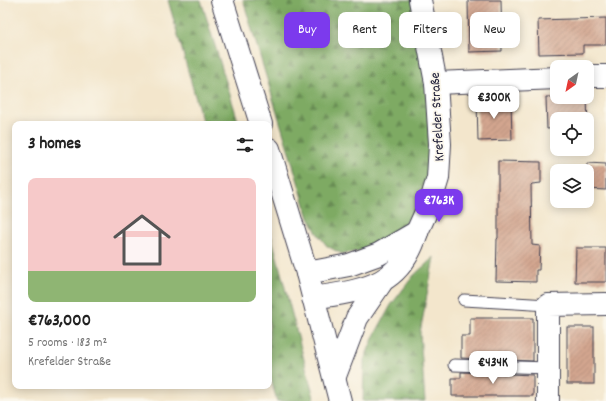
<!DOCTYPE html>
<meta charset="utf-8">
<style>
:root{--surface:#fff;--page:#f2f2f2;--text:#222;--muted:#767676;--line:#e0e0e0;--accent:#7c3aed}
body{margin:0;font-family:Dekko,sans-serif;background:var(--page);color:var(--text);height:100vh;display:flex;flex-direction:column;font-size:15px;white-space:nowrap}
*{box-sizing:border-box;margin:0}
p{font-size:13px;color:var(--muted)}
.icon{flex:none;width:22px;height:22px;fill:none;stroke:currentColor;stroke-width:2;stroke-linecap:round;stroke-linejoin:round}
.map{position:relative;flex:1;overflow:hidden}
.drawer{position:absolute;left:12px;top:121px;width:260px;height:268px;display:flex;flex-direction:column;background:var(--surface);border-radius:8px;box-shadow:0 2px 10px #0003}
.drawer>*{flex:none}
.banner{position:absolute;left:284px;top:12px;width:262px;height:36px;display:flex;gap:8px}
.needle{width:26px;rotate:213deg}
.fabs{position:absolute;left:550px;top:60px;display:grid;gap:8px}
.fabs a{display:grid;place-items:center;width:44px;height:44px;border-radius:8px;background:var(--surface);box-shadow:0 2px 10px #0003;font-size:20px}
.price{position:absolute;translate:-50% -34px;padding:0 9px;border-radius:8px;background:#fff;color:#222;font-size:13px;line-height:26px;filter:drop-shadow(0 1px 2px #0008)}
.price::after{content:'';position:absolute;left:50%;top:24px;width:12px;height:9px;margin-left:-6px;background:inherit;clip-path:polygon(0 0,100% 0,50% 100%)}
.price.on{background:var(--accent);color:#fff}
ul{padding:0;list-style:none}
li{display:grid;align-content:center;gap:8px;height:212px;padding:0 16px}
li+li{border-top:1px solid var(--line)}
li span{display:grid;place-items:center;height:124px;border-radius:8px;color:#555}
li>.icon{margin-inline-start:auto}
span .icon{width:72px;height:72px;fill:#fffc;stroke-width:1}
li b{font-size:17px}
h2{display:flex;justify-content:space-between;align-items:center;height:48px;padding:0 16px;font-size:17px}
.chip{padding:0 14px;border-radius:8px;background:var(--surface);box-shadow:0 2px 10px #0003;font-size:14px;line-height:36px}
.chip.on{background:var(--accent);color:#fff}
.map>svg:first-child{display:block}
.forest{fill:url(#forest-firs);stroke:#50664f}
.building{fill:url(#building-hatch)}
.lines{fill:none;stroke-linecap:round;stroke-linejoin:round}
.service-casing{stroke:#413f51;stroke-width:13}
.minor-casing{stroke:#413f51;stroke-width:24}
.primary-casing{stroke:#413f51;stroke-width:24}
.service{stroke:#fff;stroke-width:11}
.minor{stroke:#fff;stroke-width:22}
.primary{stroke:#fff;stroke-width:22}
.labels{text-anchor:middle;stroke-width:3.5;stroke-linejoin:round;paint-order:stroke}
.street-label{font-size:14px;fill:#22223b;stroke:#fbf7ec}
</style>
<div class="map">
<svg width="606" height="401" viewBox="0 0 606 401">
<defs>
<pattern id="forest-firs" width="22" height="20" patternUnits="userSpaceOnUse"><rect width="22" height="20" fill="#7eaa63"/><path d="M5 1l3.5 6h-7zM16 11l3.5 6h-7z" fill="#678a53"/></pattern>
<pattern id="building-hatch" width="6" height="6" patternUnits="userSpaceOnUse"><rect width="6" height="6" fill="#d3a68f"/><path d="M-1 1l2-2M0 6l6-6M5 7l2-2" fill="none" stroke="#ab8776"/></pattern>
</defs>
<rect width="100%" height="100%" fill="#fbf7ec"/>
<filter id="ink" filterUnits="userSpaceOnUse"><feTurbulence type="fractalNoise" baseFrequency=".025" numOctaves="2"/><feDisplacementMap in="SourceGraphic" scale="8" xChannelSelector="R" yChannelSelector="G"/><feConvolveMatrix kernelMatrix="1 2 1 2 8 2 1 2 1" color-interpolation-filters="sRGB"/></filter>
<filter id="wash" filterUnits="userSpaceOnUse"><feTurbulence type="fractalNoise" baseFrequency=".012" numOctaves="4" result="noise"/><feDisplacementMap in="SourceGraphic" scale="16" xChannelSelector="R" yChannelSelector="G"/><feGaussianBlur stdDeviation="0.9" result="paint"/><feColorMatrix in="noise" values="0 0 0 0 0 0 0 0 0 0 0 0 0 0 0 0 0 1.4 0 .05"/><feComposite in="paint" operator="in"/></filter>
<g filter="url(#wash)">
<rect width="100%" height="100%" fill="#f3e6cc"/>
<g class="forest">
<polygon points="168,0 201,0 239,124 203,124"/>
<polygon points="243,0 412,0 426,74 431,170 417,210 396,233 370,249 342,254 327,246 317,233 309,218"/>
<polygon points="269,227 315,401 277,401 269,372"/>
<polygon points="434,257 420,333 425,401 363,401 364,360 374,336 391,305 414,275"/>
</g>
<g id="blocks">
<g class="building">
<polygon points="468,0 501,0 502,51 469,52"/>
<polygon points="606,18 606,45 583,45 583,53 539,54 538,20"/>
<polygon points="546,97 587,97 588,128 587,119 557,119 557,128 547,129"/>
<polygon points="477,100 511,100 512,140 478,141"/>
<polygon points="498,161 541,162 541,183 532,184 531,185 532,245 540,246 539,270 536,270 536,282 496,281 497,239 498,238"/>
<polygon points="587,163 606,164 606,190 587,189"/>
<polygon points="576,248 606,248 606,282 575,282"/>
<polygon points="470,318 533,318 533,361 461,358 461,336 470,336"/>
<rect x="567" y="327" width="27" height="57"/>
<polygon points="461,372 533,375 533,396 452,396 452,378 461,378"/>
</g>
</g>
</g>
<g filter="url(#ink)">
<use href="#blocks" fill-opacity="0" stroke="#413f51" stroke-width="1"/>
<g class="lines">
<defs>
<g id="service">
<polyline points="464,300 548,305"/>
<polyline points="454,365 548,368"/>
</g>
<g id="minor">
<polyline points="587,76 606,76"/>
<polyline points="436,83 557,78"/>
<polyline points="417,232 431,201 438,178 440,144 436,83 420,0"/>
<polyline points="548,401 548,305 606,304"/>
</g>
<g id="primary">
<polyline points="222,0 261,124"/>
<polyline points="269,149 307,273 340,401"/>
<polyline points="307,273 349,265 379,254 417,232"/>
<path d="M313,298C363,290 400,288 417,232"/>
<polyline points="335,376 357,318 381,283"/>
</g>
</defs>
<use href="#service" class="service-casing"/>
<use href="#minor" class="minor-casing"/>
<use href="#primary" class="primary-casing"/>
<use href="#service" class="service"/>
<use href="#minor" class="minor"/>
<use href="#primary" class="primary"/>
</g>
</g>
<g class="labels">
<g class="street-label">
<text transform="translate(436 117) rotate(-93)" y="5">Krefelder Straße</text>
</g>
</g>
</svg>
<div class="fabs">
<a><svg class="needle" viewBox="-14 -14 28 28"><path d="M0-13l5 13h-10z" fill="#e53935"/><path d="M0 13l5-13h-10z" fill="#767676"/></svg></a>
<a><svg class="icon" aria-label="locate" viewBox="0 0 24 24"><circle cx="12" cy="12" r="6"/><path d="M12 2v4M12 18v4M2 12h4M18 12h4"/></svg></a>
<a><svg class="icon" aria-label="layers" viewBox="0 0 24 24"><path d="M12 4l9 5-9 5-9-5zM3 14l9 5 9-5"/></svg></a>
</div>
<b class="price" style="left:494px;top:120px">€300K</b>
<b class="price on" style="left:439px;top:223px">€763K</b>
<b class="price" style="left:493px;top:385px">€434K</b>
<div class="banner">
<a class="chip on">Buy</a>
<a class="chip">Rent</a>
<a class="chip">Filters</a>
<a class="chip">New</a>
</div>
<section class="drawer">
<h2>3 homes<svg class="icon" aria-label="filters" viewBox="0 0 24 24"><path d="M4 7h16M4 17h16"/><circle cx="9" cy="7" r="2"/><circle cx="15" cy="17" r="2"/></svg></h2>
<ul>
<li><span style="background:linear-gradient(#f6c9c9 75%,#8fb573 0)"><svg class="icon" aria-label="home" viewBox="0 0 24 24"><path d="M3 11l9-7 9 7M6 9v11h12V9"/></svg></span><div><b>€763,000</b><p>5 rooms · 183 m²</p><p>Krefelder Straße</p></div></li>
</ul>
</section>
</div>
